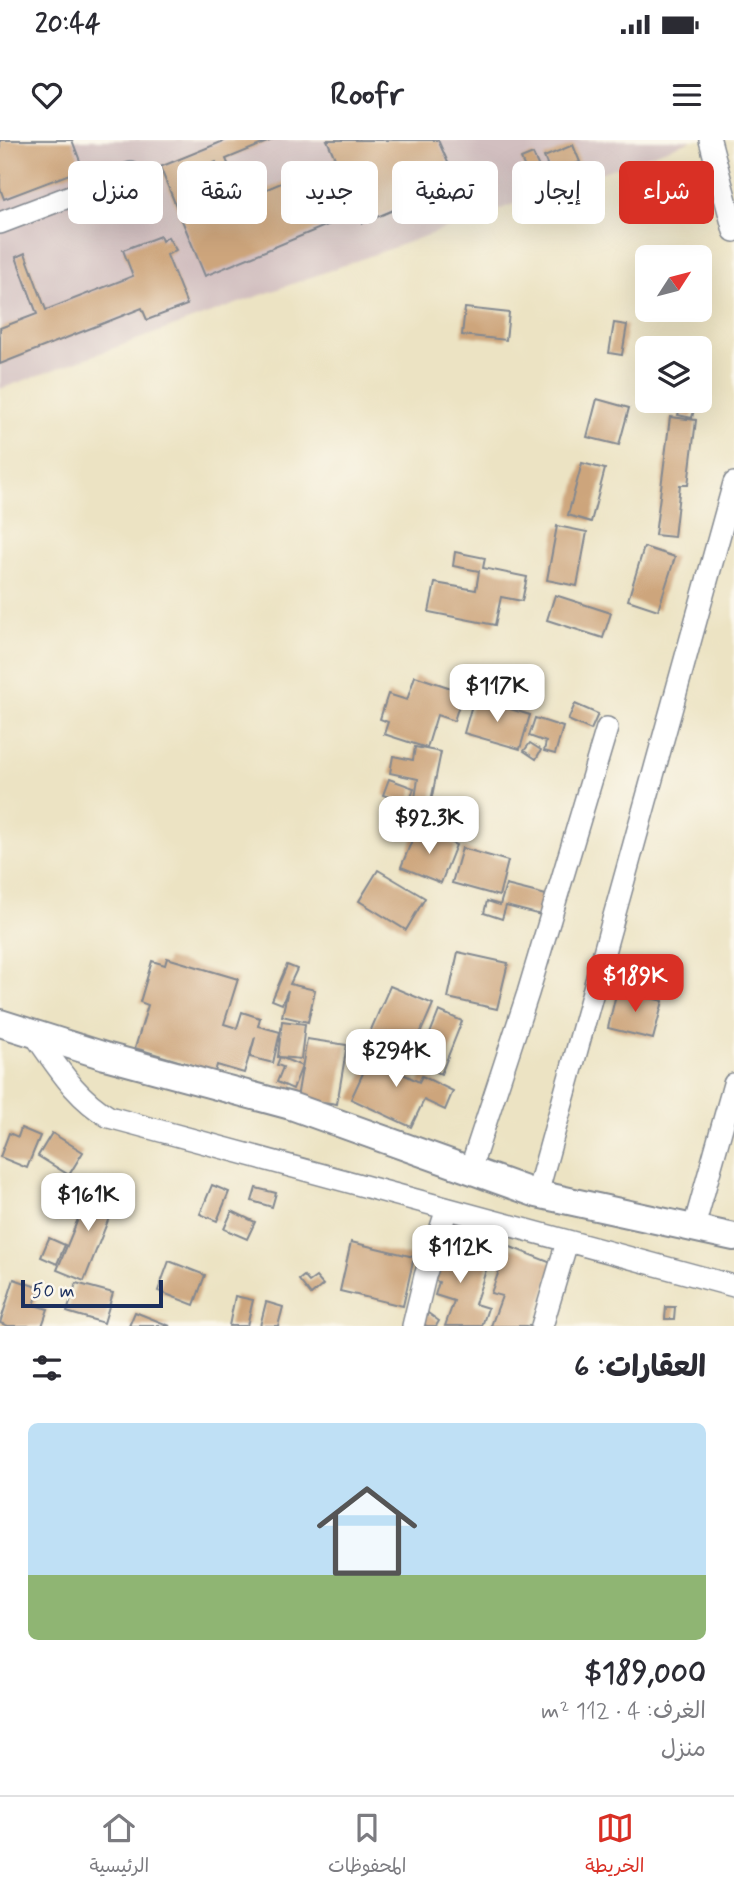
<!DOCTYPE html>
<html lang="ar">
<meta charset="utf-8">
<style>
:root{--surface:#fff;--page:#f2f2f3;--text:#2b2b33;--muted:#7c7c81;--line:#e1e1e2;--accent:#d93025}
body{margin:0;font-family:Mynerve,"Playpen Sans Arabic",sans-serif;background:var(--page);color:var(--text);direction:rtl;height:100vh;display:flex;flex-direction:column;font-size:26px;white-space:nowrap}
*{box-sizing:border-box;margin:0}
p{font-size:23px;color:var(--muted)}
.icon{flex:none;width:38px;height:38px;fill:none;stroke:currentColor;stroke-width:2;stroke-linecap:round;stroke-linejoin:round}
.map{position:relative;height:1186px;overflow:hidden;direction:ltr}
.drawer{display:flex;flex-direction:column;background:var(--surface);flex:1}
.drawer>*{flex:none}
.hud{position:absolute;left:21px;top:21px;width:693px;height:63px;direction:rtl;display:flex;gap:14px}
.needle{width:46px;rotate:54deg}
.controls{position:absolute;left:635px;top:105px;display:grid;gap:14px}
.controls a{display:grid;place-items:center;width:77px;height:77px;border-radius:10px;background:var(--surface);box-shadow:0 7px 28px #0002;font-size:35px}
.scale{position:absolute;left:21px;bottom:18px;width:142px;box-sizing:border-box;padding-left:7px;border:4px solid #1b2f5e;border-top:0;font-size:19px;line-height:24px;white-space:nowrap;color:#1b2f5e;-webkit-text-stroke:5px #fbf7ec;paint-order:stroke}
.price{position:absolute;translate:-50% -60px;padding:0 16px;border-radius:14px;background:#fff;color:#222;font-size:23px;line-height:46px;filter:drop-shadow(0 2px 4px #0008)}
.price::after{content:'';position:absolute;left:50%;top:42px;width:21px;height:16px;margin-left:-10px;background:inherit;clip-path:polygon(0 0,100% 0,50% 100%)}
.price.current{background:var(--accent);color:#fff}
ul{padding:0;list-style:none}
li{display:grid;align-content:center;gap:14px;height:371px;padding:0 28px}
li span{display:grid;place-items:center;height:217px;border-radius:10px;color:#555}
li>.icon{margin-inline-start:auto}
span .icon{width:126px;height:126px;fill:#fffc;stroke-width:1}
li b{font-size:30px}
h2{display:flex;justify-content:space-between;align-items:center;height:84px;padding:0 28px;font-size:30px}
.tag{padding:0 24px;border-radius:10px;background:var(--surface);box-shadow:0 7px 28px #0002;font-size:24px;line-height:63px}
.tag.current{background:var(--accent);color:#fff}
.status{display:flex;justify-content:space-between;align-items:center;height:49px;padding:0 35px;background:var(--surface);direction:ltr}
.status svg{height:19px;fill:currentColor}
header{display:flex;justify-content:space-between;align-items:center;height:91px;padding:0 28px;background:var(--surface);font-size:32px;font-weight:700}
.tab-bar{display:flex;justify-content:space-around;align-items:center;height:98px;border-top:2px solid var(--line);background:var(--surface);font-size:19px;color:var(--muted)}
.tab-bar a{display:grid;justify-items:center;gap:4px}
.tab-bar .current{color:var(--accent)}
.map>svg:first-child{display:block}
.industrial{fill:#d2bfc0}
.building{fill:#cda57c}
.lines{fill:none;stroke-linecap:round;stroke-linejoin:round}
.minor-casing{stroke:#848990;stroke-width:24}
.major-casing{stroke:#848990;stroke-width:30}
.minor{stroke:#fff;stroke-width:21}
.major{stroke:#fff;stroke-width:26}
</style>
<div class="status"><b>20:44</b><svg viewBox="0 0 49 12"><path d="M0 12V9h3v3zM5 12V6h3v6zM10 12V3h3v9zM15 12V0h3v12zM26 1h20v11H26zM47 4h2v5h-2z"/></svg></div>
<header><svg class="icon" aria-label="menu" viewBox="0 0 24 24"><path d="M4 6h16M4 12h16M4 18h16"/></svg>Roofr<svg class="icon" aria-label="heart" viewBox="0 0 24 24"><path d="M12 20l-8-8c-3-5 5-10 8-4 3-6 11-1 8 4z"/></svg></header>
<div class="map">
<svg width="734" height="1186" viewBox="0 0 734 1186">
<rect width="100%" height="100%" fill="#fbf7ec"/>
<filter id="ink" filterUnits="userSpaceOnUse"><feTurbulence type="fractalNoise" baseFrequency=".0143" numOctaves="2"/><feDisplacementMap in="SourceGraphic" scale="14" xChannelSelector="R" yChannelSelector="G"/><feConvolveMatrix kernelMatrix="1 2 1 2 8 2 1 2 1" color-interpolation-filters="sRGB"/></filter>
<filter id="wash" filterUnits="userSpaceOnUse"><feTurbulence type="fractalNoise" baseFrequency=".00686" numOctaves="4" result="noise"/><feDisplacementMap in="SourceGraphic" scale="28" xChannelSelector="R" yChannelSelector="G"/><feGaussianBlur stdDeviation="1.57" result="paint"/><feColorMatrix in="noise" values="0 0 0 0 0 0 0 0 0 0 0 0 0 0 0 0 0 1.4 0 .05"/><feComposite in="paint" operator="in"/></filter>
<g filter="url(#wash)">
<rect width="100%" height="100%" fill="#ece3c3"/>
<polygon class="industrial" points="0,0 692,0 0,249"/>
<g id="blocks">
<g class="building">
<polygon points="0,0 72,0 83,29 4,59 0,48"/>
<polygon points="226,0 272,0 226,19 229,26 219,30 216,22 182,36 199,77 320,27 342,79 205,136 160,27"/>
<polygon points="327,0 438,0 457,43 363,83"/>
<polygon points="573,5 580,22 551,34 544,17"/>
<polygon points="533,14 542,34 530,39 521,19"/>
<polygon points="160,96 162,101 168,97 176,110 167,115 187,165 147,180 142,168 0,224 0,188 37,174 16,117 25,113 46,170 133,136 123,110"/>
<polygon points="465,168 509,173 506,200 462,195"/>
<polygon points="614,183 627,185 622,215 609,213"/>
<polygon points="597,259 629,268 619,305 587,297"/>
<polygon points="682,261 696,261 692,278 678,275"/>
<polygon points="670,277 696,280 688,345 680,345 674,397 655,395"/>
<polygon points="582,323 605,329 591,382 568,375"/>
<polygon points="557,386 587,392 577,446 547,440"/>
<polygon points="644,407 675,417 658,470 628,460"/>
<polygon points="455,412 485,418 483,428 527,437 522,461 501,457 495,485 429,472 435,443 476,450 479,431 453,426"/>
<polygon points="555,455 611,473 603,498 547,480"/>
<polygon points="415,536 463,552 454,581 437,575 427,608 384,594 388,582 380,579 388,554 407,560"/>
<polygon points="474,558 530,575 520,609 464,593"/>
<polygon points="575,564 598,574 591,590 568,580"/>
<polygon points="535,578 563,587 555,614 544,611 546,602 529,596"/>
<polygon points="530,603 541,610 536,619 524,611"/>
<polygon points="415,607 441,612 431,661 415,658 418,639 390,633 393,616 413,620"/>
<polygon points="389,639 414,648 409,664 383,655"/>
<polygon points="417,688 456,705 441,743 401,727"/>
<polygon points="462,708 508,721 499,756 452,743"/>
<polygon points="378,730 425,758 406,790 359,761"/>
<polygon points="506,745 546,755 541,775 506,766 502,779 484,773 487,761 500,765"/>
<polygon points="458,812 508,823 497,869 448,858"/>
<polygon points="167,818 238,839 224,884 237,888 242,872 260,878 258,886 280,892 273,923 250,917 255,897 244,933 217,925 215,932 135,908 148,865 140,862 152,821 165,825"/>
<polygon points="287,825 297,829 290,844 315,850 308,882 282,876 288,850 282,864 272,860"/>
<polygon points="390,846 433,864 413,910 370,892"/>
<polygon points="617,850 663,861 653,899 608,888"/>
<polygon points="439,871 462,881 441,934 418,924"/>
<polygon points="282,881 305,884 301,919 280,917 302,926 293,949 277,942 283,927 277,925 280,917 278,917"/>
<polygon points="307,899 347,905 337,964 297,958"/>
<polygon points="376,905 405,919 399,932 419,942 422,936 453,951 445,970 424,960 411,987 351,959"/>
<polygon points="21,988 40,996 27,1028 0,1017 9,993 18,997"/>
<polygon points="52,993 83,1012 69,1035 38,1016"/>
<polygon points="92,1045 118,1055 84,1141 57,1130"/>
<polygon points="212,1045 229,1052 217,1081 200,1074"/>
<polygon points="256,1048 276,1053 272,1067 252,1061"/>
<polygon points="232,1071 255,1082 247,1099 224,1089"/>
<polygon points="49,1098 65,1105 57,1124 41,1117"/>
<polygon points="351,1102 414,1117 403,1166 340,1151"/>
<polygon points="439,1104 489,1121 475,1164 488,1168 482,1186 445,1186 454,1161 435,1155 439,1142 428,1138"/>
<polygon points="508,1106 554,1124 532,1186 491,1186 502,1156 491,1153"/>
<polygon points="169,1121 205,1135 194,1165 158,1151"/>
<polygon points="304,1136 309,1142 316,1137 323,1145 311,1155 299,1140"/>
<polygon points="14,1139 40,1148 34,1165 48,1169 42,1186 8,1186 0,1183"/>
<polygon points="76,1143 113,1153 104,1183 67,1172"/>
<polygon points="235,1156 253,1160 247,1186 229,1186"/>
<polygon points="266,1162 283,1167 278,1186 260,1186"/>
<polygon points="666,1167 675,1167 674,1179 665,1179"/>
<polygon points="135,1172 170,1186 129,1186"/>
<polygon points="428,1173 439,1181 436,1186 427,1186 422,1183"/>
</g>
</g>
</g>
<g filter="url(#ink)">
<use href="#blocks" fill-opacity="0" stroke="#848990" stroke-width="2"/>
<g class="lines">
<defs>
<g id="minor">
<polyline points="710,0 734,91"/>
<polyline points="0,83 131,33"/>
<path d="M34,894C58,927 74,956 109,977L734,1146"/>
<polyline points="470,1030 528,853 607,588"/>
<polyline points="537,1054 734,343"/>
<polyline points="694,1087 734,944"/>
<polyline points="413,1186 425,1136 447,1069"/>
<polyline points="542,1186 567,1102"/>
</g>
<polyline id="major" points="0,883 105,916 291,966 537,1054 734,1097"/>
</defs>
<use href="#minor" class="minor-casing"/>
<use href="#major" class="major-casing"/>
<use href="#minor" class="minor"/>
<use href="#major" class="major"/>
</g>
</g>
</svg>
<div class="controls">
<a><svg class="needle" viewBox="-14 -14 28 28"><path d="M0-13l5 13h-10z" fill="#e53935"/><path d="M0 13l5-13h-10z" fill="#7c7c81"/></svg></a>
<a><svg class="icon" aria-label="layers" viewBox="0 0 24 24"><path d="M12 4l9 5-9 5-9-5zM3 14l9 5 9-5"/></svg></a>
</div>
<div class="scale">50 m</div>
<b class="price" style="left:497px;top:584px">$117K</b>
<b class="price" style="left:429px;top:716px">$92.3K</b>
<b class="price current" style="left:635px;top:874px">$189K</b>
<b class="price" style="left:396px;top:949px">$294K</b>
<b class="price" style="left:88px;top:1093px">$161K</b>
<b class="price" style="left:460px;top:1145px">$112K</b>
<div class="hud">
<a class="tag current">شراء</a>
<a class="tag">إيجار</a>
<a class="tag">تصفية</a>
<a class="tag">جديد</a>
<a class="tag">شقة</a>
<a class="tag">منزل</a>
</div>
</div>
<section class="drawer">
<h2>العقارات: 6<svg class="icon" aria-label="filters" viewBox="0 0 24 24"><path d="M4 7h16M4 17h16"/><circle cx="9" cy="7" r="2"/><circle cx="15" cy="17" r="2"/></svg></h2>
<ul>
<li><span style="background:linear-gradient(#bfe0f5 70%,#8fb573 0)"><svg class="icon" aria-label="home" viewBox="0 0 24 24"><path d="M3 11l9-7 9 7M6 9v11h12V9"/></svg></span><div><b>$189,000</b><p>الغرف: 4 · 112 m²</p><p>منزل</p></div></li>
</ul>
</section>
<nav class="tab-bar">
<a class="current"><svg class="icon" aria-label="map" viewBox="0 0 24 24"><path d="M3 6l6-2 6 2 6-2v14l-6 2-6-2-6 2zM9 4v14M15 6v14"/></svg>الخريطة</a>
<a><svg class="icon" aria-label="saved" viewBox="0 0 24 24"><path d="M7 4h10v16l-5-4-5 4z"/></svg>المحفوظات</a>
<a><svg class="icon" aria-label="home" viewBox="0 0 24 24"><path d="M3 11l9-7 9 7M6 9v11h12V9"/></svg>الرئيسية</a>
</nav>
